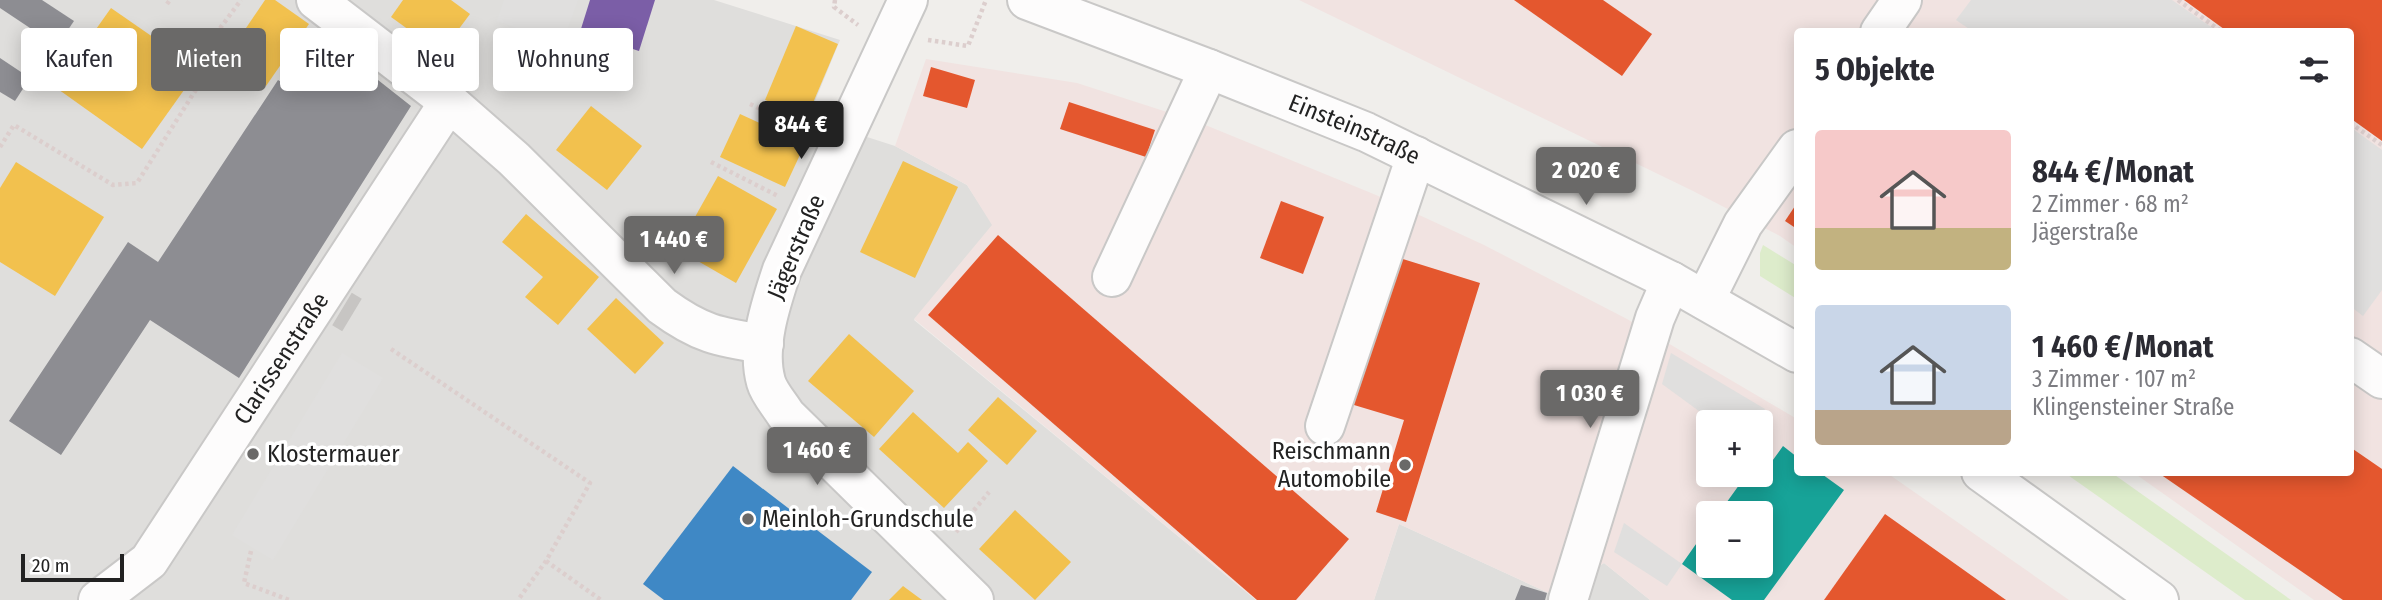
<!DOCTYPE html>
<html lang="de">
<meta charset="utf-8">
<style>
:root{--surface:#fff;--page:#f2f2f3;--text:#2b2b33;--muted:#7c7c81;--accent:#6a6968}
body{margin:0;font-family:"Fira Sans Condensed",sans-serif;background:var(--page);color:var(--text);height:100vh;display:flex;flex-direction:column;font-size:26px;white-space:nowrap}
*{box-sizing:border-box;margin:0}
p{font-size:23px;color:var(--muted)}
.icon{flex:none;width:38px;height:38px;fill:none;stroke:currentColor;stroke-width:2;stroke-linecap:round;stroke-linejoin:round}
.map{position:relative;flex:1;overflow:hidden}
.drawer{position:absolute;left:1794px;top:28px;width:560px;height:448px;display:flex;flex-direction:column;background:var(--surface);border-radius:7px;box-shadow:0 4px 18px #0003}
.drawer>*{flex:none}
.guide{position:absolute;left:21px;top:28px;width:665px;height:63px;display:flex;gap:14px}
.fabs{position:absolute;left:1696px;top:410px;display:grid;gap:14px}
.fabs a{display:grid;place-items:center;width:77px;height:77px;border-radius:7px;background:var(--surface);box-shadow:0 4px 18px #0003;font-size:35px}
.scale{position:absolute;left:21px;bottom:18px;width:103px;box-sizing:border-box;padding-left:7px;border:4px solid #222;border-top:0;font-size:19px;line-height:24px;white-space:nowrap;color:#222;-webkit-text-stroke:5px #fff;paint-order:stroke}
.price{position:absolute;translate:-50% -60px;padding:0 16px;border-radius:7px;background:var(--accent);color:#fff;font-size:23px;line-height:46px;filter:drop-shadow(0 2px 4px #0008)}
.price::after{content:'';position:absolute;left:50%;top:42px;width:21px;height:16px;margin-left:-10px;background:inherit;clip-path:polygon(0 0,100% 0,50% 100%)}
.price.on{background:#222;color:#fff}
ul{padding:0;list-style:none}
li{display:flex;align-items:center;gap:21px;height:175px;padding:0 21px}
li span{display:grid;place-items:center;flex:none;width:196px;height:140px;border-radius:7px;color:#555}
li>.icon{margin-inline-start:auto}
span .icon{width:84px;height:84px;fill:#fffc;stroke-width:1}
li b{font-size:30px}
h2{display:flex;justify-content:space-between;align-items:center;height:84px;padding:0 21px;font-size:30px}
.pill{padding:0 24px;border-radius:7px;background:var(--surface);box-shadow:0 4px 18px #0003;font-size:24px;line-height:63px}
.pill.on{background:var(--accent);color:#fff}
.map>svg:first-child{display:block}
.residential{fill:#dfdedc}
.commercial{fill:#f1e3e1;fill-rule:evenodd}
.grass{fill:#ddeccb}
.parking{fill:#e0dfde}
.homes{fill:#f2c14e}
.shops{fill:#e4572e}
.offices{fill:#7b5ea7}
.schools{fill:#3f88c5}
.public{fill:#17a398}
.industry{fill:#8d8d92}
.lines{fill:none;stroke-linecap:round;stroke-linejoin:round}
.minor-tunnel{stroke:#c7c5c3;stroke-width:38;stroke-dasharray:38 19;stroke-linecap:butt}
.minor-casing{stroke:#c9c8c7;stroke-width:42}
.path{stroke:#dccecd;stroke-width:4.5;stroke-dasharray:3.5 3.5;stroke-linecap:butt}
.minor{stroke:#fdfcfc;stroke-width:38}
.poi-dot{fill:#6a6968;stroke:#fff;stroke-width:2.5}
.labels{text-anchor:middle;stroke-width:7;stroke-linejoin:round;paint-order:stroke}
.street-label{font-size:24px;fill:#222;stroke:#fff}
.poi-label{font-size:24px;fill:#222;stroke:#fff;text-anchor:start}
</style>
<div class="map">
<svg width="2382" height="600" viewBox="0 0 2382 600">
<rect width="100%" height="100%" fill="#f0eeeb"/>
<g class="residential">
<polygon points="0,0 714,0 840,40 808,118 895,146 967,185 993,225 914,320 1256,600 0,600"/>
<polygon points="1399,524 1553,595 1604,563 1650,600 1374,600"/>
</g>
<g class="commercial">
<polygon points="1299,0 2382,0 2382,600 2314,600 2134,473 2350,472 2350,32 1797,32 1797,248 1780,236 1693,191"/>
<path d="M926,59L1077,83L1198,122L1376,195L1484,245L1627,319L1797,419V472L1887,473L2069,600H1650L1604,563L1553,595L1399,524L1374,600H1256L914,319L992,225L967,185L895,146ZM1708,422H1760V474H1708ZM1708,513H1760V565H1708Z"/>
</g>
<g class="grass">
<polygon points="1763,245 1797,266 1797,299 1760,276 1760,253"/>
<polygon points="2065,473 2112,473 2291,600 2245,600"/>
</g>
<g class="parking">
<polygon points="504,0 578,0 562,44 497,21"/>
<polygon points="1971,0 2172,0 2217,31 1972,31 1956,20"/>
<polygon points="2350,127 2382,150 2382,290 2363,316 2350,306"/>
<polygon points="342,353 383,378 273,560 232,535"/>
<polygon points="1671,353 1765,409 1757,422 1714,422 1662,384"/>
<polygon points="1624,523 1682,564 1667,586 1614,552"/>
</g>
<g class="homes">
<polygon points="265,0 275,0 309,24 266,86 225,59"/>
<polygon points="403,0 451,0 470,14 441,53 391,17"/>
<polygon points="111,8 199,69 142,149 55,87"/>
<polygon points="796,26 838,44 807,117 765,100"/>
<polygon points="591,106 642,146 607,190 556,150"/>
<polygon points="740,114 805,144 785,187 720,157"/>
<polygon points="903,161 958,187 915,278 860,252"/>
<polygon points="16,162 104,217 55,296 0,262 0,188"/>
<polygon points="718,176 777,209 736,283 677,249"/>
<polygon points="526,214 599,277 558,325 525,297 543,277 502,242"/>
<polygon points="616,298 664,343 635,374 587,329"/>
<polygon points="849,334 914,391 874,437 808,381"/>
<polygon points="998,397 1037,431 1007,465 968,430"/>
<polygon points="913,412 958,453 968,442 988,461 944,508 879,449"/>
<polygon points="1015,510 1071,562 1035,600 979,549"/>
<polygon points="903,586 922,600 889,600"/>
</g>
<g class="shops">
<polygon points="1514,0 1603,0 1652,34 1622,76"/>
<polygon points="2184,0 2382,0 2382,141 2350,118 2350,32 2228,32"/>
<polygon points="931,67 975,80 967,108 923,96"/>
<polygon points="1069,102 1155,130 1146,157 1060,129"/>
<polygon points="1281,201 1324,217 1303,274 1260,258"/>
<polygon points="1797,203 1797,229 1785,221"/>
<polygon points="998,235 1349,539 1296,600 1257,600 928,315"/>
<polygon points="1390,255 1480,283 1406,522 1376,512 1404,420 1344,402"/>
<polygon points="2350,447 2382,469 2382,600 2343,600 2157,472 2350,472"/>
<polygon points="1885,514 2006,600 1824,600"/>
</g>
<polygon class="offices" points="590,0 655,0 639,51 580,32"/>
<polygon class="schools" points="733,466 872,572 851,600 664,600 643,584"/>
<polygon class="public" points="1783,446 1797,457 1797,472 1819,472 1844,490 1764,600 1732,600 1682,564 1708,527 1708,565 1760,565 1760,513 1719,513 1747,474 1762,475"/>
<g class="industry">
<polygon points="0,0 42,0 74,21 57,46 0,8"/>
<polygon points="331,43 411,106 239,378 150,320 61,455 9,421 128,242 158,262 278,80 291,88"/>
<polygon points="0,58 30,78 15,101 0,92"/>
<polygon points="1521,585 1547,593 1545,600 1515,600"/>
</g>
<g class="lines">
<polyline class="minor-tunnel" points="342,309 352,315"/>
<defs>
<g id="minor">
<path d="M316,0L449,102L514,159L662,306C700,334 718,337 764,344"/>
<path d="M908,0L782,270C771,303 756,347 766,382C769,393 780,405 786,415L974,600"/>
<path id="s1" d="M1027,0L1209,69L1366,132L1671,281L1797,353"/>
<polyline points="1880,32 1902,0"/>
<polyline points="1112,277 1209,69"/>
<polyline points="1705,300 1743,224 1797,149"/>
<polyline points="2350,357 2382,379"/>
<polyline points="1325,426 1416,156"/>
<polyline points="1981,472 2159,600"/>
<path id="s2" d="M98,600L149,561L449,102"/>
<polyline points="1568,600 1655,318 1671,281"/>
</g>
</defs>
<use href="#minor" class="minor-casing"/>
<g class="path">
<polyline points="835,0 834,7 858,25"/>
<polyline points="2178,0 2222,32"/>
<polyline points="167,4 170,0"/>
<polyline points="928,40 968,46 986,0"/>
<polyline points="750,104 808,131"/>
<polyline points="2350,123 2382,145"/>
<polyline points="0,147 14,125 113,185 137,183 214,61 201,54 241,0"/>
<polyline points="711,162 778,196"/>
<polyline points="391,349 590,483 546,561 518,600"/>
<polyline points="956,532 989,492"/>
<polyline points="251,551 244,583 289,600"/>
<polyline points="546,561 601,600"/>
</g>
<use href="#minor" class="minor"/>
</g>
<g class="poi-dot">
<circle cx="253" cy="454" r="7"/>
<circle cx="1405" cy="465" r="7"/>
<circle cx="748" cy="519" r="7"/>
</g>
<g class="labels">
<g class="street-label">
<text dy="8" stroke="none"><textPath href="#s1" startOffset="352">Einsteinstraße</textPath></text>
<text transform="translate(796 247) rotate(-67)" y="8">Jägerstraße</text>
<text dy="8" stroke="none"><textPath href="#s2" startOffset="306">Clarissenstraße</textPath></text>
</g>
<g class="poi-label">
<text x="1391" y="459" text-anchor="end">Reischmann<tspan x="1391" dy="28">Automobile</tspan></text>
<text x="267" y="462">Klostermauer</text>
<text x="762" y="527">Meinloh-Grundschule</text>
</g>
</g>
</svg>
<div class="fabs">
<a>+</a>
<a>−</a>
</div>
<div class="scale">20 m</div>
<b class="price on" style="left:801px;top:161px">844 €</b>
<b class="price" style="left:1586px;top:207px">2 020 €</b>
<b class="price" style="left:674px;top:276px">1 440 €</b>
<b class="price" style="left:1590px;top:430px">1 030 €</b>
<b class="price" style="left:817px;top:487px">1 460 €</b>
<div class="guide">
<a class="pill">Kaufen</a>
<a class="pill on">Mieten</a>
<a class="pill">Filter</a>
<a class="pill">Neu</a>
<a class="pill">Wohnung</a>
</div>
<section class="drawer">
<h2>5 Objekte<svg class="icon" aria-label="filters" viewBox="0 0 24 24"><path d="M4 7h16M4 17h16"/><circle cx="9" cy="7" r="2"/><circle cx="15" cy="17" r="2"/></svg></h2>
<ul>
<li><span style="background:linear-gradient(#f6c9c9 70%,#c2b280 0)"><svg class="icon" aria-label="home" viewBox="0 0 24 24"><path d="M3 11l9-7 9 7M6 9v11h12V9"/></svg></span><div><b>844 €/Monat</b><p>2 Zimmer · 68 m²</p><p>Jägerstraße</p></div></li>
<li><span style="background:linear-gradient(#c9d6e8 75%,#b9a48a 0)"><svg class="icon" aria-label="home" viewBox="0 0 24 24"><path d="M3 11l9-7 9 7M6 9v11h12V9"/></svg></span><div><b>1 460 €/Monat</b><p>3 Zimmer · 107 m²</p><p>Klingensteiner Straße</p></div></li>
</ul>
</section>
</div>
